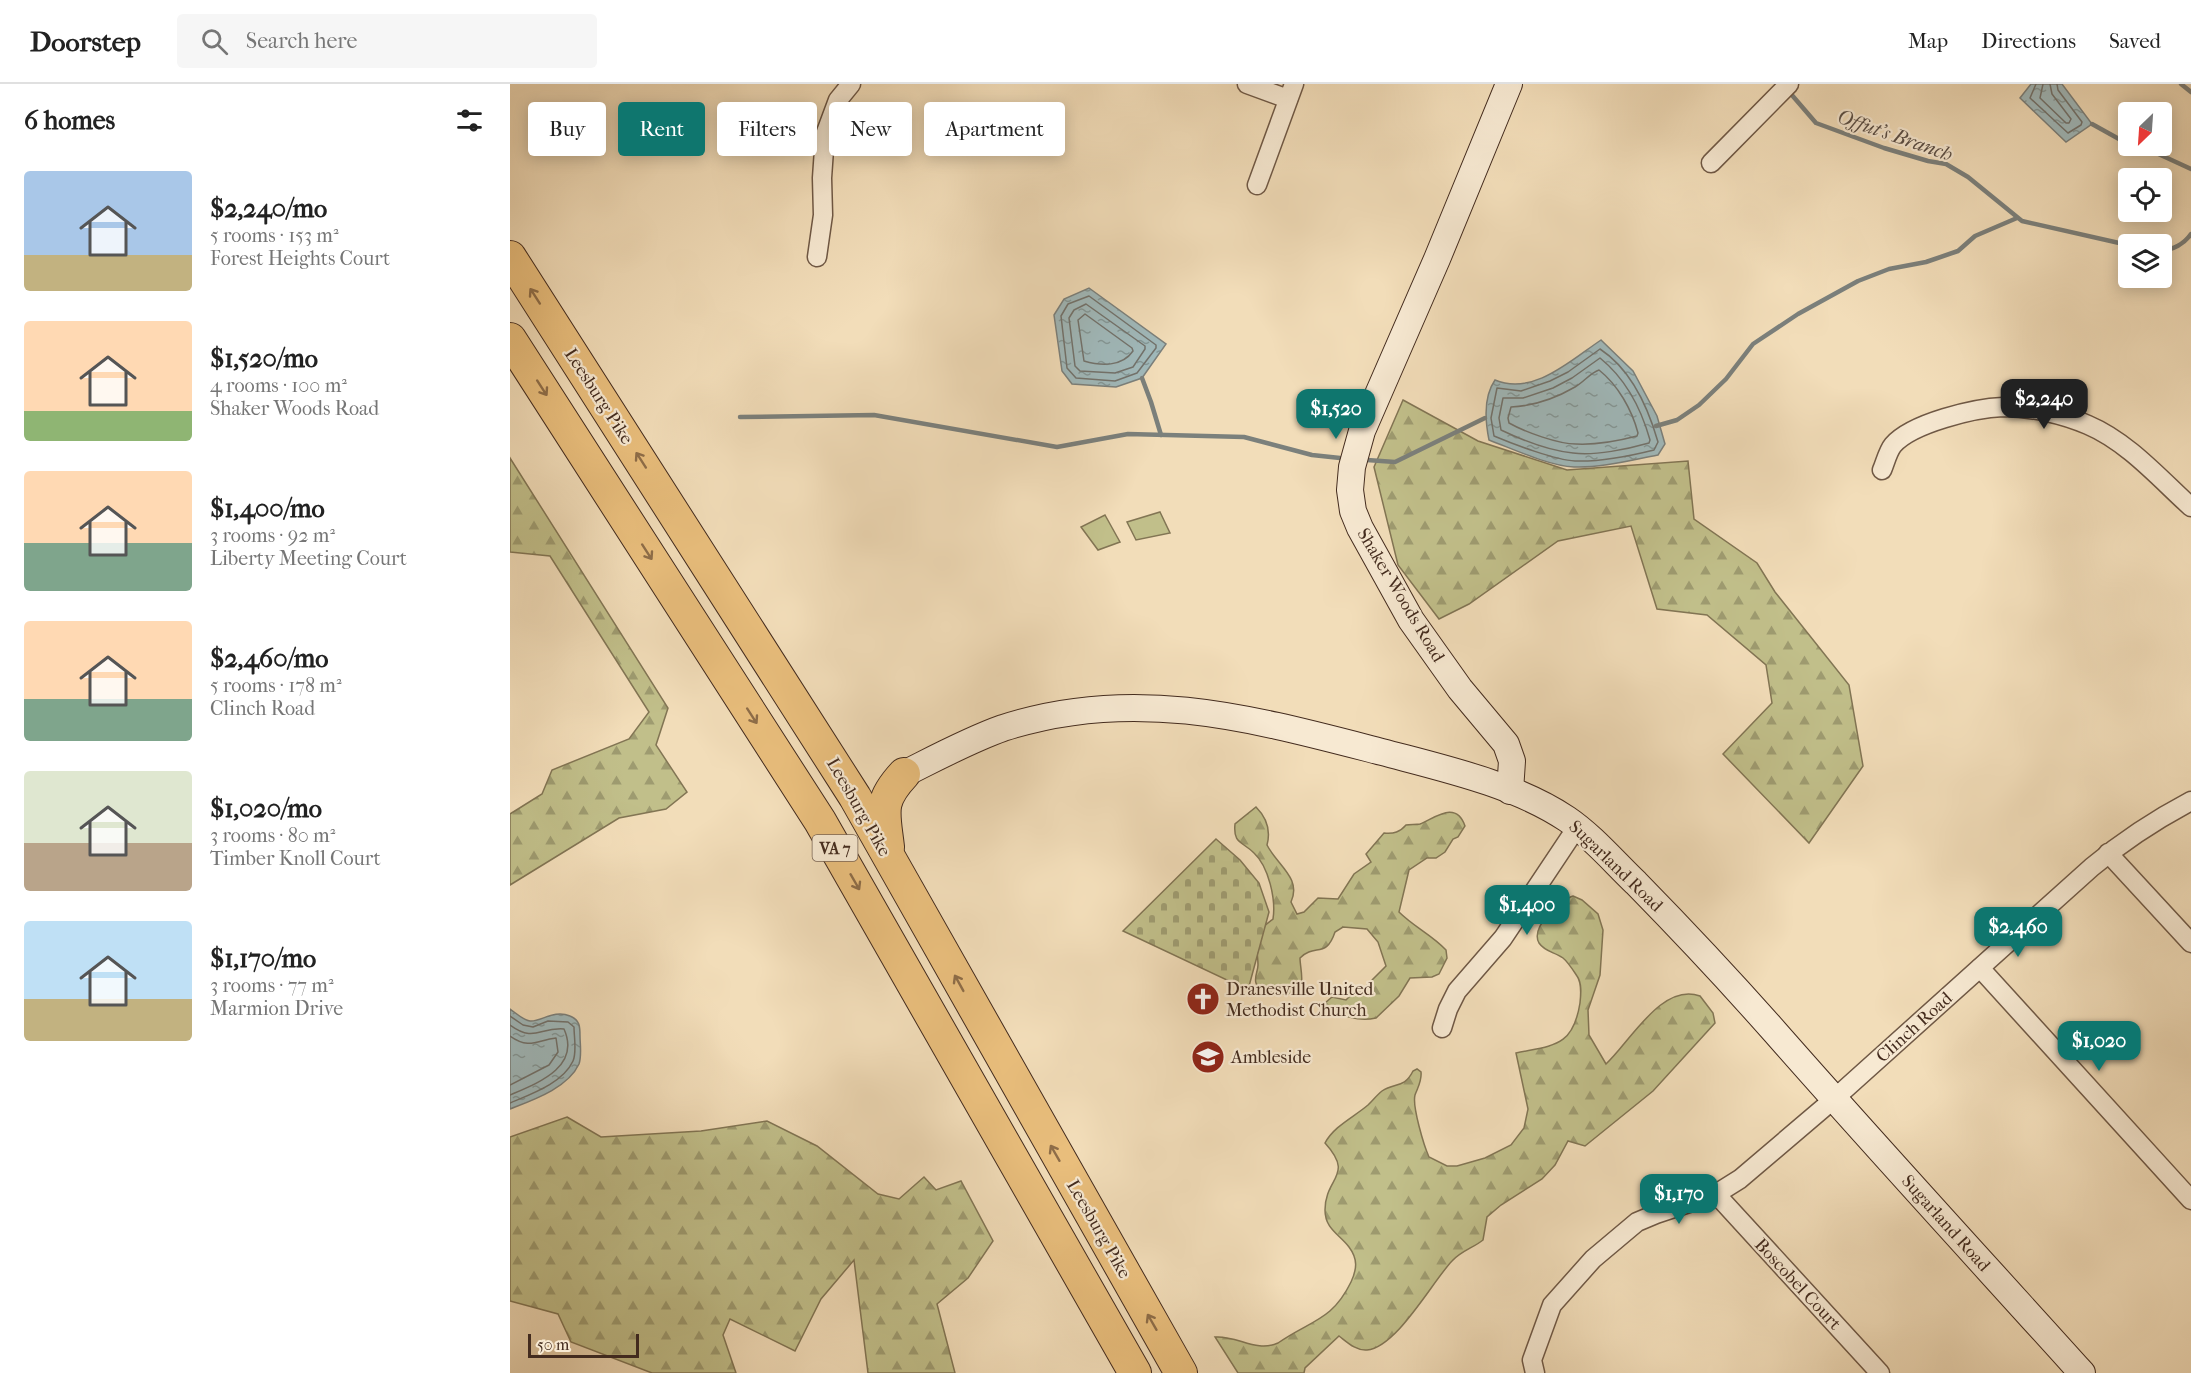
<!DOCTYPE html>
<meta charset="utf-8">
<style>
:root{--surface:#fff;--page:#f6f6f6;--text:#222;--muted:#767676;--line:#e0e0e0;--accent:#0f766e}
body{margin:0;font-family:"IM FELL French Canon",serif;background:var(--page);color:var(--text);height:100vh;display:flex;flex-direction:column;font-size:22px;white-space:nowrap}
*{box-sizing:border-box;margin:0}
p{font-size:20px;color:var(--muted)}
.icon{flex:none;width:33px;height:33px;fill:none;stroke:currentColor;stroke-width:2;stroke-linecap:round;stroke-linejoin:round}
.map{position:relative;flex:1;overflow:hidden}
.side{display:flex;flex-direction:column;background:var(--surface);width:510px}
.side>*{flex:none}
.top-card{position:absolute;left:18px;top:18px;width:570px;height:54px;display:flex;gap:12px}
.needle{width:39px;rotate:205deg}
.controls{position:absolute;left:1608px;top:18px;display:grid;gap:12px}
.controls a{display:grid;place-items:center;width:54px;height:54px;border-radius:6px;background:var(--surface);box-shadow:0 3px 15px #0003;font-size:30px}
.scale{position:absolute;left:18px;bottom:15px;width:111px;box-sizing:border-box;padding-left:6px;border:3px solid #432b1e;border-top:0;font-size:16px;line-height:21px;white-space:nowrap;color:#432b1e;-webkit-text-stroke:4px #f7e9d2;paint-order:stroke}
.price{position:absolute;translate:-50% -51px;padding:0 14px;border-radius:12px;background:var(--accent);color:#fff;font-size:20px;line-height:39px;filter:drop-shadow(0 2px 3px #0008)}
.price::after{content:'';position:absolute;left:50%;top:36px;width:18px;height:14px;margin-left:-9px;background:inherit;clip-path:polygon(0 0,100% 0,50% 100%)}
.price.selected{background:#222;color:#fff}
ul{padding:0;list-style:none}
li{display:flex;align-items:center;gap:18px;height:150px;padding:0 24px}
li span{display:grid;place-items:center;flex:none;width:168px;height:120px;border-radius:6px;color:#555}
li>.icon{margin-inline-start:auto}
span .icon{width:72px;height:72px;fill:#fffc;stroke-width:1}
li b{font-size:26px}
h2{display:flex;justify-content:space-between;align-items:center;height:72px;padding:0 24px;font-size:26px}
.pill{padding:0 21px;border-radius:6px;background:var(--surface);box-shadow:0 3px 15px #0003;font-size:21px;line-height:54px}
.pill.selected{background:var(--accent);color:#fff}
header{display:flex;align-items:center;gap:36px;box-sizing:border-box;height:84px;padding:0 30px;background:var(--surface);border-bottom:2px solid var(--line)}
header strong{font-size:28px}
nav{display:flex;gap:33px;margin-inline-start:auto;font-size:21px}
.search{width:420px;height:54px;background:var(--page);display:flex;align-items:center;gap:15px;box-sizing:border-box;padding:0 21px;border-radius:6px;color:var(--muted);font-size:22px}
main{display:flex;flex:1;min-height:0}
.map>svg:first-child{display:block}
.forest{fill:url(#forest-firs);stroke:#827554;stroke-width:1.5}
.cemetery{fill:url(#cemetery-stones);stroke:#827554;stroke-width:1.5}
.green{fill:#c1bf8a;stroke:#827554;stroke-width:1.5}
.water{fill:url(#water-ripples);stroke:#7b807c;stroke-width:1.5}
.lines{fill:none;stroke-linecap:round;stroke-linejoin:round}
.shore{stroke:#72726c;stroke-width:1.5}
.stream{stroke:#7b807c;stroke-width:4.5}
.street-casing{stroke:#6f5845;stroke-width:21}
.secondary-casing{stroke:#432b1e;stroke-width:28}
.highway-casing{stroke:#432b1e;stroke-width:34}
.street{stroke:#f7e9d2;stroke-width:18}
.secondary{stroke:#f7e9d2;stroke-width:26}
.highway{stroke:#e9be7c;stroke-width:32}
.oneway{stroke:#8e6d48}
.labels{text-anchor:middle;stroke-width:4.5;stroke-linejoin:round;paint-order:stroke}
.shield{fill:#f7e9d2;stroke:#796454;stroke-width:1.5}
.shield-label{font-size:16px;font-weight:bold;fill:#432b1e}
.street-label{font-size:18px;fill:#432b1e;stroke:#f7e9d2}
.poi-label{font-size:18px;fill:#432b1e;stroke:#f7e9d2;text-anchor:start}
.water-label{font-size:20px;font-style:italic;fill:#5a4e45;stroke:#f7e9d2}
</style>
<header>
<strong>Doorstep</strong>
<div class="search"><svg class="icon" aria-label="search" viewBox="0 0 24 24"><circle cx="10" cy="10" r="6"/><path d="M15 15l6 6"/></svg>Search here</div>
<nav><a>Map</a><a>Directions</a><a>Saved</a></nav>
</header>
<main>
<section class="side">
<h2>6 homes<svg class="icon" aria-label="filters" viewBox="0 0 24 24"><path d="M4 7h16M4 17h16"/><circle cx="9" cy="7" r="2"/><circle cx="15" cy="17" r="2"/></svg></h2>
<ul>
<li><span style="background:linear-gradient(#a9c7e8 70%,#c2b280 0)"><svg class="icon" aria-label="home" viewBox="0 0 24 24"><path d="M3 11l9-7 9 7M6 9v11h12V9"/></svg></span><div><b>$2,240/mo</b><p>5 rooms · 153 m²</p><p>Forest Heights Court</p></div></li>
<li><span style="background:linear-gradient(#ffd9b3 75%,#8fb573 0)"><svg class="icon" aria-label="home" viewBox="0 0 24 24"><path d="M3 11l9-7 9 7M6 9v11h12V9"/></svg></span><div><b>$1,520/mo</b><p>4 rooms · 100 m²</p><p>Shaker Woods Road</p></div></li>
<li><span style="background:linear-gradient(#ffd9b3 60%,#7fa58c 0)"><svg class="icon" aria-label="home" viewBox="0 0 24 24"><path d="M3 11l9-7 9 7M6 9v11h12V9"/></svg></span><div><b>$1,400/mo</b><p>3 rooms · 92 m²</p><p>Liberty Meeting Court</p></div></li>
<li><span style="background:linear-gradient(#ffd9b3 65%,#7fa58c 0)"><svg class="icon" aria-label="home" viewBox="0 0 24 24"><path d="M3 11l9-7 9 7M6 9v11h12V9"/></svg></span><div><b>$2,460/mo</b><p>5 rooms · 178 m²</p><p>Clinch Road</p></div></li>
<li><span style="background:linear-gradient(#dfe7d0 60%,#b9a48a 0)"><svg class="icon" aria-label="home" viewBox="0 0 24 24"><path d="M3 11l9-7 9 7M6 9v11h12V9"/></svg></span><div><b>$1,020/mo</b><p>3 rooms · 80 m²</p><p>Timber Knoll Court</p></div></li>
<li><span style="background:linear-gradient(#bfe0f5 65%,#c2b280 0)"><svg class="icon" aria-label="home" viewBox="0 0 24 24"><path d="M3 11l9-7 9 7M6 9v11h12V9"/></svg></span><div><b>$1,170/mo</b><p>3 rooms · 77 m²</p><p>Marmion Drive</p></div></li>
</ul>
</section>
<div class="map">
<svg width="1681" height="1289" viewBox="0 0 1681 1289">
<defs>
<pattern id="forest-firs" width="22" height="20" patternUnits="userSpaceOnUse" patternTransform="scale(1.5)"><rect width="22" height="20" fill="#c1bf8a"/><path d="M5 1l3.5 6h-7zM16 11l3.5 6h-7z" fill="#9e9b70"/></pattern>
<pattern id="cemetery-stones" width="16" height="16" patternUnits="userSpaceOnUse" patternTransform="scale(1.5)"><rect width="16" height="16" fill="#c1bf8a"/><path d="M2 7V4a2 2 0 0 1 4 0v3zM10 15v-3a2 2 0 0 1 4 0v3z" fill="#9e9b70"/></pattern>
<pattern id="water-ripples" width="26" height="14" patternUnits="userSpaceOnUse" patternTransform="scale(1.5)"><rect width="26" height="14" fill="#a0b9bb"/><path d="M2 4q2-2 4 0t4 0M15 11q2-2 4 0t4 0" fill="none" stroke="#849797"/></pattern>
</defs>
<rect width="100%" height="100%" fill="#f2ddb9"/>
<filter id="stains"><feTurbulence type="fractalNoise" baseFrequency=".00333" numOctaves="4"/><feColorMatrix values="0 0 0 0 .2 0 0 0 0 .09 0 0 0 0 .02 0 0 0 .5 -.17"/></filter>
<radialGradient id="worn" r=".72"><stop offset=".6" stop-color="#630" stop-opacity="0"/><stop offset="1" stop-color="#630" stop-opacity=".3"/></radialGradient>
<g class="forest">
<polygon points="893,316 968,357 1057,386 1178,377 1184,435 1247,479 1265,508 1339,601 1353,682 1299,759 1213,670 1262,619 1256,581 1197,531 1147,525 1121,442 1048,457 959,520 929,535 888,481 864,383"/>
<polygon points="0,374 158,624 146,661 177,708 156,725 109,734 0,801 0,730 32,710 42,686 119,655 139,628 40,472 0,468"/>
<path d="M746,723C757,734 761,746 757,761C767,781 792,794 781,818L787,830L794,828L808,814L828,815L844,790L861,778L856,770L874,749C884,750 890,748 896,741C900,740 906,741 910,740C925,734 946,716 955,742L948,753L943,755L935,768L926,774H917L899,786L889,828C904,843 922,851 936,866L937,874L929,890L922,893L900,894L889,912L866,934C848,938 832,932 816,923L815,919L822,913L836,916L841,911L848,910L876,882L868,858L857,845L833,843L825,848C816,875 805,859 790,874C790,884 795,898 788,906C782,914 749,909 746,899C744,893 748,887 748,881C748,872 746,862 745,853L753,843L763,835C766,816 759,783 744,769C732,757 723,760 725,740Z"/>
<path d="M1063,812L1072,816L1088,830L1093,846L1090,891L1078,926L1079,951L1096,980C1120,958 1152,898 1190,912L1203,929L1205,939L1143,1007L1075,1062L1058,1057L1045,1081L1032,1095L991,1121L977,1133L973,1156C963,1164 951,1167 942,1177C922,1198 887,1263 857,1266C846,1267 837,1258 829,1252L795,1284L794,1289H728L705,1253C727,1251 746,1269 768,1259C801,1236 822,1237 841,1198C847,1185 848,1175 839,1163C829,1150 815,1145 815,1126C815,1093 845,1092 815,1059C824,1042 844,1033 858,1021C863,1016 867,1011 872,1007C885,998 894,1005 903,987L907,985L911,988C912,997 908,1003 905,1011C902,1022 914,1062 919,1073L937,1082H947L975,1074L1001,1061L1014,1044L1018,1025L1006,969C1044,961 1063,963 1070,919C1071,910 1072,899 1067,892C1063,886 1058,878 1053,874C1045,868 1035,868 1029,859C1020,843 1050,816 1063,812Z"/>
<polygon points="57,1033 91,1053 191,1047 257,1037 307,1062 368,1110 389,1115 414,1093 426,1106 451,1097 483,1157 458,1194 427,1220 445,1289 358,1289 344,1176 311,1215 285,1267 220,1235 213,1251 226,1289 142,1289 61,1258 48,1230 0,1217 0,1053"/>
</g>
<polygon class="cemetery" points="706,755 730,776 749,799 759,828 738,906 613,847"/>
<g class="green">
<polygon points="650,428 660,449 626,456 617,438"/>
<polygon points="595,431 610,458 588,466 571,443"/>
</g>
<g class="water">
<polygon points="1521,0 1552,0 1582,40 1556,58 1510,14"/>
<polygon points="579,204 656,260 632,294 606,303 562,300 552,287 544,231 554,215"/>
<path d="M1091,256L1123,287L1147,332L1155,360L1148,371C1121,376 1092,384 1064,383C1039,382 1003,365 979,356C975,336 973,313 985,296C1024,312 1061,276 1091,256Z"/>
<path d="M0,925C6,929 13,936 20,937C31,938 44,925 60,932C70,936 70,943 70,952C70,960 72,971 69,980C58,1004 23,1016 0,1025Z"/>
</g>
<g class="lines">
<g class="shore">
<polyline points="1526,0 1520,14 1558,49 1571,41 1572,38 1548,6 1547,0"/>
<polyline points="1533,0 1530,14 1556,39 1559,39 1561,35 1542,10 1540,0"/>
<polygon points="579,212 646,261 646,264 627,289 605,297 566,294 557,284 551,232 558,220"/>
<polygon points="576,220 635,262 635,265 623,283 605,289 570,287 565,282 559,234 564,226"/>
<path d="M575,230L622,264L623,267C612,283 591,282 574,277L568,236Z"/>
<path d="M1090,265C1122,286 1138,323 1148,358L1144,366C1120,372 1091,378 1065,377C1045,376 1003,360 984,352L981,334L987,304L1011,307L1040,297L1058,288Z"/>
<path d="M1090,274C1116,295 1131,324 1140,356L1139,359C1118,365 1085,372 1063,369C1040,367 1012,356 991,346L989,334L993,314H1013L1043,304L1062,294Z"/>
<path d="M1089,286C1108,301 1122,326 1128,349L1127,352C1108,357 1086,361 1066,360C1048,360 1015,348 999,339L998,334L1001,323C1023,322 1046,314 1065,303C1074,298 1080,289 1089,286Z"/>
<path d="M0,932L13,941L23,943L38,937L58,938L64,943C64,953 67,968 63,977C53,999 21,1010 0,1019"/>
<path d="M0,941C25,959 29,943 54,945C71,983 28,999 0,1011"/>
<path d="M0,952C20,966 27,956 46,954L48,968L39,981L0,1001"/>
</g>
<g class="stream">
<polyline points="1671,0 1681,8"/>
<polyline points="1281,10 1306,39 1374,64 1418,77 1436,80 1458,93 1512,137 1618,161"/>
<polyline points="1582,40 1618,60"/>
<polyline points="1623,62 1642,67 1681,85"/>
<path d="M1652,166C1663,166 1674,160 1681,150"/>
<polyline points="632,294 641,318 651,351"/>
<polyline points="230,333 364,331 547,363 618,350 734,353 802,371 830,374"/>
<polyline points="1146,342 1167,336 1189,321 1216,295 1243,260 1288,230 1348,197 1379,185 1416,178 1448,167 1465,152 1507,134"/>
<polyline points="857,376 885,378 975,334"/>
</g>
<defs>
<g id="street">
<polyline points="737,0 778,15"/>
<polyline points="1201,79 1279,0"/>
<polyline points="747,101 784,0"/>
<polyline points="307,173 313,131 312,94 315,51 328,16 341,0"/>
<path d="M1372,386C1375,379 1378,367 1383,361C1402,339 1465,324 1493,323C1521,323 1553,330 1578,341C1618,358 1650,395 1681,423"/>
<polyline points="1598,769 1681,859"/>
<polyline points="1470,884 1681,1116"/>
<polyline points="932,944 938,925 947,907 993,854 1067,743"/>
<polyline points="1206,1110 1370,1289"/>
<path d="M1025,1289L1022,1276L1042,1221L1083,1175L1127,1138L1146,1130L1206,1110L1230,1095L1324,1015L1582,783C1613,757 1645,736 1681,717"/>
</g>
<g id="secondary">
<polyline points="999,0 927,175 852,347 842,383 840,406 843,427 850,444 901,536 950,605 996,660 1002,677 1000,707"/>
<path d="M394,690C426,674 459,656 493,644C625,601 744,635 872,668C932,684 1005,700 1057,735C1082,752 1104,778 1126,799C1174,848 1220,897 1265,948C1366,1063 1470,1176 1572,1289"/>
</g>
<g id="highway">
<polyline points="0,173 345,713 671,1289"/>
<polyline points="0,255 310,737 625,1289"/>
<path d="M378,763C374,728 368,718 394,690"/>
</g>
</defs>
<use href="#street" class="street-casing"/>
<use href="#secondary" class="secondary-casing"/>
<use href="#highway" class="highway-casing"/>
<use href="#street" class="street"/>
<use href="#secondary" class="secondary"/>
<use href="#highway" class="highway"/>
</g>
<defs><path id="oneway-shaft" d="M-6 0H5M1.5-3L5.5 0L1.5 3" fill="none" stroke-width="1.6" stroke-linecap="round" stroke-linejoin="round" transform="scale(1.5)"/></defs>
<g class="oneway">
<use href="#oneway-shaft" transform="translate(25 212) rotate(-123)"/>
<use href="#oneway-shaft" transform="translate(32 304) rotate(57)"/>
<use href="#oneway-shaft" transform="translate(131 376) rotate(-123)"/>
<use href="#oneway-shaft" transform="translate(137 468) rotate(57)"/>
<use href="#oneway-shaft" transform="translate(242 632) rotate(57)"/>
<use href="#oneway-shaft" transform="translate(345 798) rotate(60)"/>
<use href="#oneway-shaft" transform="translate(449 899) rotate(-119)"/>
<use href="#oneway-shaft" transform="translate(545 1069) rotate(-120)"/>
<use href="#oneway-shaft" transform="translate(642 1238) rotate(-120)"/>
</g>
<defs>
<symbol id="church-disc" viewBox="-11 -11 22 22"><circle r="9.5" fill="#8f2418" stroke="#f7e9d2"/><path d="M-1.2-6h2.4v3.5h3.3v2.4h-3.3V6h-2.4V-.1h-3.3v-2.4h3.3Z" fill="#fff"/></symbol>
<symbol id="school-disc" viewBox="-11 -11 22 22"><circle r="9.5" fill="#8f2418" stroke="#f7e9d2"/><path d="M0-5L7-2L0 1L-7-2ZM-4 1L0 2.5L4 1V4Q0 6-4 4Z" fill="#fff"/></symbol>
</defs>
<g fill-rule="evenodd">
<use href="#church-disc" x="674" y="896" width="38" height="38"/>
<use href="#school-disc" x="679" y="954" width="38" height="38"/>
</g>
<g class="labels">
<rect class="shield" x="302.5" y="751" width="45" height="26" rx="4.5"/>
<g class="shield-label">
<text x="325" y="770">VA 7</text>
</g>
<g class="street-label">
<text transform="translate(89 312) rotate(57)" y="6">Leesburg Pike</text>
<text transform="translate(891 511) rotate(59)" y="6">Shaker Woods Road</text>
<text transform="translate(349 723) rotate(60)" y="6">Leesburg Pike</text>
<text transform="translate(1106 782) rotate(44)" y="6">Sugarland Road</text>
<text transform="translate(1404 943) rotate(-42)" y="6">Clinch Road</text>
<text transform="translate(1436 1139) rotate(48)" y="6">Sugarland Road</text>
<text transform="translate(589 1145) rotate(60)" y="6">Leesburg Pike</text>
<text transform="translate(1288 1200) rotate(47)" y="6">Boscobel Court</text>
</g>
<g class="poi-label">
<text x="716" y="911">Dranesville United<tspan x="716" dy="21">Methodist Church</tspan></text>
<text x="721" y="979">Ambleside</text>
</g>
<g class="water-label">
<text transform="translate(1385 51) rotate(19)" y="7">Offut's Branch</text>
</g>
</g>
<rect width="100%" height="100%" filter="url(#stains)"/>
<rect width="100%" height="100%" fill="url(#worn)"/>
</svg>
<div class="controls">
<a><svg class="needle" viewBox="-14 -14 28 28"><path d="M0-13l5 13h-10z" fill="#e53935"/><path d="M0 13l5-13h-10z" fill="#767676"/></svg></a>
<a><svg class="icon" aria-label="locate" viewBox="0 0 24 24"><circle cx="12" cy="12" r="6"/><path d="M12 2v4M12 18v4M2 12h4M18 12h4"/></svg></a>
<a><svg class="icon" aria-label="layers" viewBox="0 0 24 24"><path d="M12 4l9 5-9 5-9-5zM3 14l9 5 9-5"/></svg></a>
</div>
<div class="scale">50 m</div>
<b class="price selected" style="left:1534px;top:346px">$2,240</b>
<b class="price" style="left:826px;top:356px">$1,520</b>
<b class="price" style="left:1017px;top:852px">$1,400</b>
<b class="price" style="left:1508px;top:874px">$2,460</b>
<b class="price" style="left:1589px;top:988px">$1,020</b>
<b class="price" style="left:1169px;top:1141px">$1,170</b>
<div class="top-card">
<a class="pill">Buy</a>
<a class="pill selected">Rent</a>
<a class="pill">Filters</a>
<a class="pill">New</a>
<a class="pill">Apartment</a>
</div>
</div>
</main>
